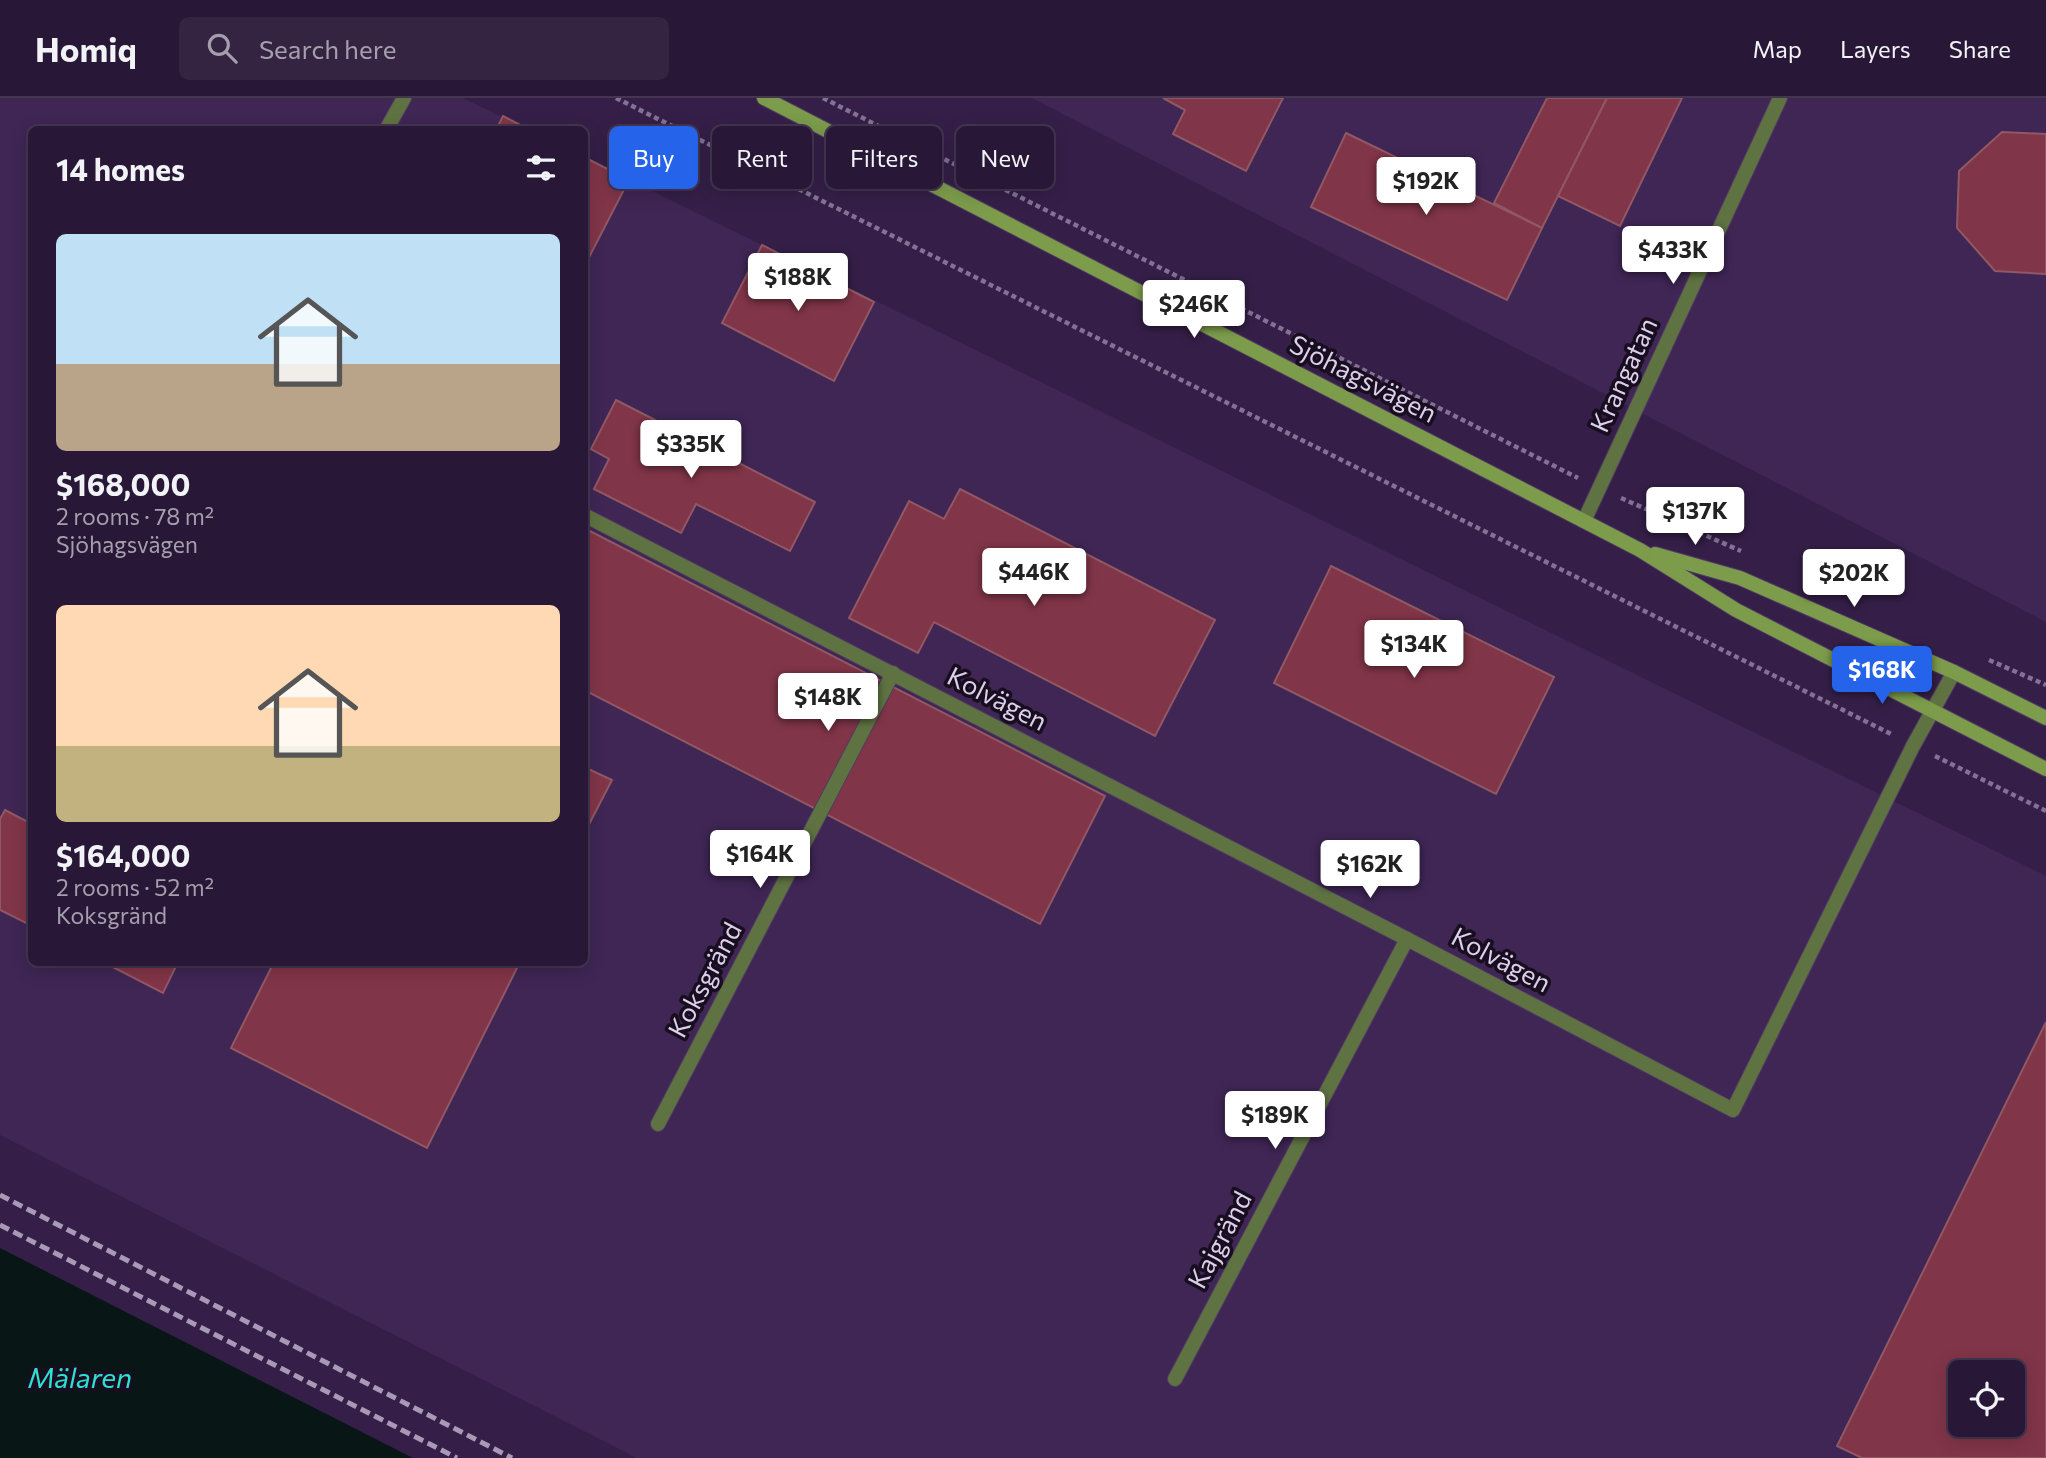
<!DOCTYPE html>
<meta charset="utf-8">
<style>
:root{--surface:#281736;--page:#342442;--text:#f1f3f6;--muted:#a59fad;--line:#443651;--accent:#2563eb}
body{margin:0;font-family:Commissioner,sans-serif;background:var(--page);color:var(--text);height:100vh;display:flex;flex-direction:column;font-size:26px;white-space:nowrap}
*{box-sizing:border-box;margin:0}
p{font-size:23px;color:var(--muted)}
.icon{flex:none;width:38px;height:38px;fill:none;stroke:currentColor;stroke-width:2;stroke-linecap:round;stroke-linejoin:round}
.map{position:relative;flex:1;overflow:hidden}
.side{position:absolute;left:28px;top:28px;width:560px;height:840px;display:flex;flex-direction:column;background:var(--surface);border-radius:10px;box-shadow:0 4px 18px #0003,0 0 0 2px var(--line)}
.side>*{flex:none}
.banner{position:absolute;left:609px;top:28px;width:665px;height:63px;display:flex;gap:14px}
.tools{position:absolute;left:1948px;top:1262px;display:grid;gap:14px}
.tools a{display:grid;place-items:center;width:77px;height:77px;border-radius:10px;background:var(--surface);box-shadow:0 4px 18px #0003,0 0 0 2px var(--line);font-size:35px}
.price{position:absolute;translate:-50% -60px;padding:0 16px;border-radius:7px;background:#fff;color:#222;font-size:23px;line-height:46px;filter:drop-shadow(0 2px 4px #0008)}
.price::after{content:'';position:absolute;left:50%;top:42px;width:21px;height:16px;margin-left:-10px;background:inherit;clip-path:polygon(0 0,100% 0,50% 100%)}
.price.active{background:var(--accent);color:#fff}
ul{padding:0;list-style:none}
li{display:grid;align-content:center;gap:14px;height:371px;padding:0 28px}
li span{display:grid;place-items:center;height:217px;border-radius:10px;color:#555}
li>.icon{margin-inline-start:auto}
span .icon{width:126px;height:126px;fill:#fffc;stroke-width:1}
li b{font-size:30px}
h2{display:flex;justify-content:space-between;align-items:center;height:84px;padding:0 28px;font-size:30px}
.pill{padding:0 24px;border-radius:10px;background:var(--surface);box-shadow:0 4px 18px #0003,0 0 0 2px var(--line);font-size:24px;line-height:63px}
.pill.active{background:var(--accent);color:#fff}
header{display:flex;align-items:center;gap:42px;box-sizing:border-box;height:98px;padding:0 35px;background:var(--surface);border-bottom:2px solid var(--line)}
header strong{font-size:33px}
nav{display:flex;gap:38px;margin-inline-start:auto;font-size:24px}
.search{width:490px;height:63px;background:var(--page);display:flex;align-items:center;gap:18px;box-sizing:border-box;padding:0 24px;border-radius:10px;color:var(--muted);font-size:26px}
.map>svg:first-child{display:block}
.built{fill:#3f2655;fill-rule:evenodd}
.water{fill:#081716}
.building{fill:#813548;stroke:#915864;stroke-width:2;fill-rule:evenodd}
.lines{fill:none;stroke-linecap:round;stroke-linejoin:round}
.minor-casing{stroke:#503b62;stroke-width:16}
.secondary-casing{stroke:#503b62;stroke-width:16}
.path{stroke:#837294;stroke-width:4.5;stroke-dasharray:5 3.5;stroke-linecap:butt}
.minor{stroke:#5f7342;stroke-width:14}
.secondary{stroke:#7c9b4b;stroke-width:14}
.rail{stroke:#a899b7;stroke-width:5;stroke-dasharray:10 5;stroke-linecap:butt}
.labels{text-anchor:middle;stroke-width:7;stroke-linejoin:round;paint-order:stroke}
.street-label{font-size:26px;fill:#dbcfe9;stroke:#180e20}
.water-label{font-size:28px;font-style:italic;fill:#2ce1d3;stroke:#180e20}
</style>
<header>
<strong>Homiq</strong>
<div class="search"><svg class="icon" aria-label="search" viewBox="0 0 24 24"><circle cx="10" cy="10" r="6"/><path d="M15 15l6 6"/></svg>Search here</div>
<nav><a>Map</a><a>Layers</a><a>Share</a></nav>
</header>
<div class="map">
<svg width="2046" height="1360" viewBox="0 0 2046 1360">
<rect width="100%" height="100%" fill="#351f48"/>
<g class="built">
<path d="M0,0H463L527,31L32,32V864H584L585,60L2046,778V1360H637L0,1037ZM1960,1274H2012V1326H1960Z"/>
<polygon points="1032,0 2046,0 2046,524"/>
</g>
<polygon class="water" points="0,1150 413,1360 0,1360"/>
<g class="building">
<polygon points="1163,0 1283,0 1246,73 1173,36 1185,12"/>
<polygon points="1547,0 1607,0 1542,130 1494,105"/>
<polygon points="1607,0 1682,0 1620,128 1558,98"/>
<polygon points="503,18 530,32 496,32"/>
<polygon points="2002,34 2046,36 2046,176 1995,173 1957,130 1959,73"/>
<polygon points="1346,35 1542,130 1507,202 1311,109"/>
<polygon points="584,59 629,82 584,169"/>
<polygon points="762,147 874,204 834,283 722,225"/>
<polygon points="616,302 815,404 790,453 696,406 681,435 594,391 609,361 591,351"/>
<polygon points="960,391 1215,522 1155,638 934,524 918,555 849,520 909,403 944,421"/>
<polygon points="584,430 1105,698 1040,826 584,592"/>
<polygon points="1331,468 1554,579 1496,696 1274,585"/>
<polygon points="584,669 612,682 584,736"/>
<polygon points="5,712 32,726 32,828 0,812 0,721"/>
<polygon points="103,864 178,864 163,895"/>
<polygon points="274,864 520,864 427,1050 231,950"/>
<path d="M2046,924V1360H1862L1837,1348ZM1960,1274H2012V1326H1960Z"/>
</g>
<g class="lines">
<defs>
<g id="minor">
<polyline points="386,32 404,0"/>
<polyline points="584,417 1407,841 1733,1012 1913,648 1954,574"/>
<polyline points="1584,423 1780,0"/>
<polyline points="658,1026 893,575"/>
<polyline points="1175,1281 1407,841"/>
</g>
<g id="secondary">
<polyline points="764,0 1640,452 1736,512 2046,671"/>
<polyline points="1655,456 1740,480 1954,574 2046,620"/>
</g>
</defs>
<use href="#minor" class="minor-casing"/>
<use href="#secondary" class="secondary-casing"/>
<g class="path">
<polyline points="616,0 1893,637"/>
<polyline points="823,0 1578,380"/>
<polyline points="1621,400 1741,453"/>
<polyline points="1989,562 2046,587"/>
<polyline points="1935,658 2046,713"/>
</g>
<use href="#minor" class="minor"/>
<use href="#secondary" class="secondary"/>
<g class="rail">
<polyline points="0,1097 512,1360"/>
<polyline points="0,1127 457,1360"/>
</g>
</g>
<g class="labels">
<g class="street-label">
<text transform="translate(1624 277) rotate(-65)" y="9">Krangatan</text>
<text transform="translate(1363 281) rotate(27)" y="9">Sjöhagsvägen</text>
<text transform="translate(997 601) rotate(27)" y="9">Kolvägen</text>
<text transform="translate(1501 862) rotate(28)" y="9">Kolvägen</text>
<text transform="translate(705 882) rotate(-62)" y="9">Koksgränd</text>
<text transform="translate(1220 1142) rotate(-62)" y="9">Kajgränd</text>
</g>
<g class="water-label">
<text x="80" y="1290">Mälaren</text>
</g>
</g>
</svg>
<div class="tools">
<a><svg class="icon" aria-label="locate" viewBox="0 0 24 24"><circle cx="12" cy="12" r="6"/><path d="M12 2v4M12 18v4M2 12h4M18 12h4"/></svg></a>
</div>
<b class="price" style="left:1426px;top:119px">$192K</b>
<b class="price" style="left:1673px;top:188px">$433K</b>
<b class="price" style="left:798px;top:215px">$188K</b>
<b class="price" style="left:1194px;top:242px">$246K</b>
<b class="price" style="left:691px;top:382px">$335K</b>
<b class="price" style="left:1695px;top:449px">$137K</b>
<b class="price" style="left:1034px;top:510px">$446K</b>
<b class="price" style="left:1854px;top:511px">$202K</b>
<b class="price" style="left:1414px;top:582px">$134K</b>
<b class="price active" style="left:1882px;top:608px">$168K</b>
<b class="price" style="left:828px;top:635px">$148K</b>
<b class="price" style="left:760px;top:792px">$164K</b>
<b class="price" style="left:1370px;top:802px">$162K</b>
<b class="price" style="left:1275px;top:1053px">$189K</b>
<div class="banner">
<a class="pill active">Buy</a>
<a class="pill">Rent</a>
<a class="pill">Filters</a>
<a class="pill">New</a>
</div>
<section class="side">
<h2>14 homes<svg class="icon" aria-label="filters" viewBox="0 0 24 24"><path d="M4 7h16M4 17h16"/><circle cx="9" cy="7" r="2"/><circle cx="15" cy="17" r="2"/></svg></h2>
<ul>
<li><span style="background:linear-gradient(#bfe0f5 60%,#b9a48a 0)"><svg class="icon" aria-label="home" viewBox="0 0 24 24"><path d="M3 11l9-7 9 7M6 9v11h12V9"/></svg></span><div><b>$168,000</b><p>2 rooms · 78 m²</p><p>Sjöhagsvägen</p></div></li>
<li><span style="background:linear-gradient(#ffd9b3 65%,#c2b280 0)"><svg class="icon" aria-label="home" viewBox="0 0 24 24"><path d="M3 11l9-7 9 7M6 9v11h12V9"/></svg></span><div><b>$164,000</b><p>2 rooms · 52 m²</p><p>Koksgränd</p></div></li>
</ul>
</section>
</div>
